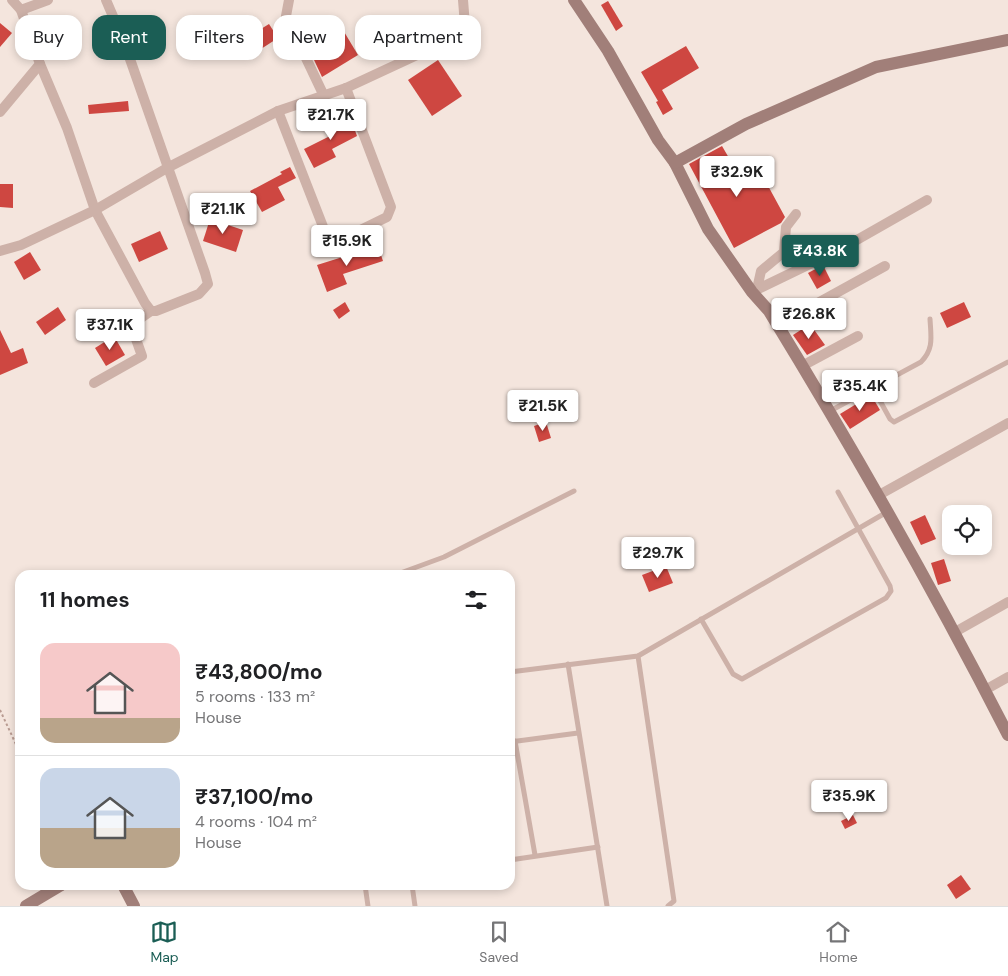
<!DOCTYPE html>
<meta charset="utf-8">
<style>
:root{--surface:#fff;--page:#f6f6f6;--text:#202124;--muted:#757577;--line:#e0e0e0;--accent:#1b5e55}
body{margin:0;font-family:"DM Sans",sans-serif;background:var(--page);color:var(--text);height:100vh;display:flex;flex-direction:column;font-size:19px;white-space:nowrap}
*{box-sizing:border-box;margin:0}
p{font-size:16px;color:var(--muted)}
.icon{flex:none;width:28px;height:28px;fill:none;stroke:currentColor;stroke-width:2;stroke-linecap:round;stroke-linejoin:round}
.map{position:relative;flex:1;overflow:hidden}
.drawer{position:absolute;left:15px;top:570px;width:500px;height:320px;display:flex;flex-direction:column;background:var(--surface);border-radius:15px;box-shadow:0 2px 8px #0003}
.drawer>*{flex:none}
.guide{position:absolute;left:15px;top:15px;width:500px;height:45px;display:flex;gap:10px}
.tools{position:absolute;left:942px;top:505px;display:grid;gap:10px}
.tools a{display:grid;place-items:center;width:50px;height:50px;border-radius:10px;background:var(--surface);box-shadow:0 2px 8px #0003;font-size:25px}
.price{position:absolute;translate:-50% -42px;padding:0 11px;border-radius:5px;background:#fff;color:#222;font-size:16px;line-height:32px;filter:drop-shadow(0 1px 2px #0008)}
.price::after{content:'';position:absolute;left:50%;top:30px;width:15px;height:11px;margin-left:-8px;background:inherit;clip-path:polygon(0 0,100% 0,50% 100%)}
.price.current{background:var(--accent);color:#fff}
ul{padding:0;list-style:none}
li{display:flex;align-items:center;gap:15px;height:125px;padding:0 25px}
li+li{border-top:1px solid var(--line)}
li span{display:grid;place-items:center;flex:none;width:140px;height:100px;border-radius:15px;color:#555}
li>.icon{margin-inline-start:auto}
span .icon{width:60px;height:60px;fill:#fffc;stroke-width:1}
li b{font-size:21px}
h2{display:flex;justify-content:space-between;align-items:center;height:60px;padding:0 25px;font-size:21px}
.pill{padding:0 18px;border-radius:15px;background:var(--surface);box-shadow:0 2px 8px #0003;font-size:18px;line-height:45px}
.pill.current{background:var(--accent);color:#fff}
.tab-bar{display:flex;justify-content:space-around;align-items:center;height:70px;border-top:1px solid var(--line);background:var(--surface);font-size:14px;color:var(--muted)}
.tab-bar a{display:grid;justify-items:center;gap:2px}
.tab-bar .current{color:var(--accent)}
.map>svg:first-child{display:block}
.building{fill:#ce4741}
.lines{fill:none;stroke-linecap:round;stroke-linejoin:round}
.path{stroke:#b99b92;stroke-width:2;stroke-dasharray:2.5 2.5;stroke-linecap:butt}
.lane{stroke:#cdb1a8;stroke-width:5}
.street{stroke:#cdb1a8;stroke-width:10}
.secondary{stroke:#a17f79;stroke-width:12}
</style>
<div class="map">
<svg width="1008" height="906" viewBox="0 0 1008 906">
<rect width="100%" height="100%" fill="#f4e5dd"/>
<g class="building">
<polygon points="608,1 623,26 616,31 601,5"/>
<polygon points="0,23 12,33 0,47"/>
<polygon points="269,24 278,38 250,56 240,42"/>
<polygon points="340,25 358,55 322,77 307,45"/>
<polygon points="686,46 699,68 662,90 673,109 663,115 656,102 658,101 641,72"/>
<polygon points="438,60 462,96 432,116 408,80"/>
<polygon points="128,101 129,111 89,114 88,105"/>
<polygon points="349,114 357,136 332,149 336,157 314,168 304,149 332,135 327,125"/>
<polygon points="722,146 743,182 761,173 785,217 781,223 734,248 689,164"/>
<polygon points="290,167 296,178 278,187 285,200 262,212 250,191 282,174 280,172"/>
<polygon points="0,184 13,184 13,208 0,207"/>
<polygon points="210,219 243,230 236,252 203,241"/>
<polygon points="160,231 168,249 139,262 131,244"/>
<polygon points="378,246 383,261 343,274 347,284 327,292 317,265"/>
<polygon points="30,252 41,270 24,280 14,262"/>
<polygon points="823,265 831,281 817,289 808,273"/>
<polygon points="345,302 350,311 339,319 333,310"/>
<polygon points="964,302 971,317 947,328 940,313"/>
<polygon points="58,307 66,320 45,335 36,322"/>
<polygon points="824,308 829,315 816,323 811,315"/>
<polygon points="810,324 825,345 807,355 793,335"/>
<polygon points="0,330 11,353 23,348 28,363 0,375"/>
<polygon points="114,336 125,355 106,366 95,348"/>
<polygon points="871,395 880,410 850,429 840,414"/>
<polygon points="546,422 551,438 539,442 534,426"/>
<polygon points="925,515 936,539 921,545 910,522"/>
<polygon points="944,559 951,581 938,585 931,563"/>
<polygon points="666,566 673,583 649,592 642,575"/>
<polygon points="853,815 857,823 845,829 841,821"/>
<polygon points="961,875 971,889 956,899 947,885"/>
</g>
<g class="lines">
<polyline class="path" points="0,710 20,753"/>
<g class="lane">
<polyline points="873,388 890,419 894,422 1008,362"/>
<path d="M830,411L921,362C934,349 931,337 930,319"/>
<polyline points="395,575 444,557 574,491"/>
<polyline points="701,619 733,674 742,679 886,598 891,591 890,586 838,492"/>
<polyline points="638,656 674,901 668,906"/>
<polyline points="568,664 607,906"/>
<polyline points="510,672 638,656 887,512"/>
<polyline points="515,741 535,855"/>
<polyline points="510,742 578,733"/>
<polyline points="510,860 598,847"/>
<polyline points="365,885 368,906"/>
<polyline points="412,885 415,906"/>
</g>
<g class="street">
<polyline points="289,0 286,16 324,96"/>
<polyline points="21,10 48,0"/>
<polyline points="40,64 67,128 95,210 145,303 151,311 156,311 199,294 208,284 205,273 124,42 106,0"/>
<polyline points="278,111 329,242 334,243 387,217 391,207 346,88"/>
<polyline points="0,112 40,64 21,10 12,0"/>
<polyline points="0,251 21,245 95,210 167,168 278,111 346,88 430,49 458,33 465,25 463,0"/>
<polyline points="757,289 761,271 784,252 786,227 796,214"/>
<polyline points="752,292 841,249 927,200"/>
<polyline points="778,325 885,266"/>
<polyline points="802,366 858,336"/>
<polyline points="94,383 142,356 131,325 151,311"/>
<polyline points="879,495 1008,423"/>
<polyline points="955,632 1008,602"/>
<polyline points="985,690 1008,677"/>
</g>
<g class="secondary">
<path d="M574,0L608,51L658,140L675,163L708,229L752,292L769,311C854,450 934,590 1008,735"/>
<polyline points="675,163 746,124 876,67 1008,40"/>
<polyline points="123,885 134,906"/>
<polyline points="26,906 61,885"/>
</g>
</g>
</svg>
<div class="tools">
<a><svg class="icon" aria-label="locate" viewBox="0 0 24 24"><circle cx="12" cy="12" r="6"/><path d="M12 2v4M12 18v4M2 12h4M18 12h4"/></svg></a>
</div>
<b class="price" style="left:331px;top:141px">₹21.7K</b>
<b class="price" style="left:737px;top:198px">₹32.9K</b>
<b class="price" style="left:223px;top:235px">₹21.1K</b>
<b class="price" style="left:347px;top:267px">₹15.9K</b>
<b class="price current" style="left:820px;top:277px">₹43.8K</b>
<b class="price" style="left:809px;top:340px">₹26.8K</b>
<b class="price" style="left:110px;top:351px">₹37.1K</b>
<b class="price" style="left:860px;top:412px">₹35.4K</b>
<b class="price" style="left:543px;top:432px">₹21.5K</b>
<b class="price" style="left:658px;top:579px">₹29.7K</b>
<b class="price" style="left:849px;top:822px">₹35.9K</b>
<div class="guide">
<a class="pill">Buy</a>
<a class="pill current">Rent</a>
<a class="pill">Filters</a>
<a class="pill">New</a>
<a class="pill">Apartment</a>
</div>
<section class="drawer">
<h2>11 homes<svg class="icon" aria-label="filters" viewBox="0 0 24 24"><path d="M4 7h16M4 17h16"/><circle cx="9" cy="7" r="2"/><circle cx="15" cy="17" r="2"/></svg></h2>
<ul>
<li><span style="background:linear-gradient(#f6c9c9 75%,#b9a48a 0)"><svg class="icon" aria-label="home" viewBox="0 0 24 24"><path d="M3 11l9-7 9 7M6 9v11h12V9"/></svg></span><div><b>₹43,800/mo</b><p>5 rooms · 133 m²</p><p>House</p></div></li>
<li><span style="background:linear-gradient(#c9d6e8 60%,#b9a48a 0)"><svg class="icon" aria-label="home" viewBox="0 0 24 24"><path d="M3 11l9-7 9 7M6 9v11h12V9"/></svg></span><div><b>₹37,100/mo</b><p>4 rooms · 104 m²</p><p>House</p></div></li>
</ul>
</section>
</div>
<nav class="tab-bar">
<a class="current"><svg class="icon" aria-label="map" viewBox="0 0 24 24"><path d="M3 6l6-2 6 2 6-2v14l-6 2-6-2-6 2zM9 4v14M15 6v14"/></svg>Map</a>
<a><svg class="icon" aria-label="saved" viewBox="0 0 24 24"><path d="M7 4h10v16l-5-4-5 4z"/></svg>Saved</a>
<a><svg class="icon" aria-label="home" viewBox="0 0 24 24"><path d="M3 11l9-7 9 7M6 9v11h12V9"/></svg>Home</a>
</nav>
